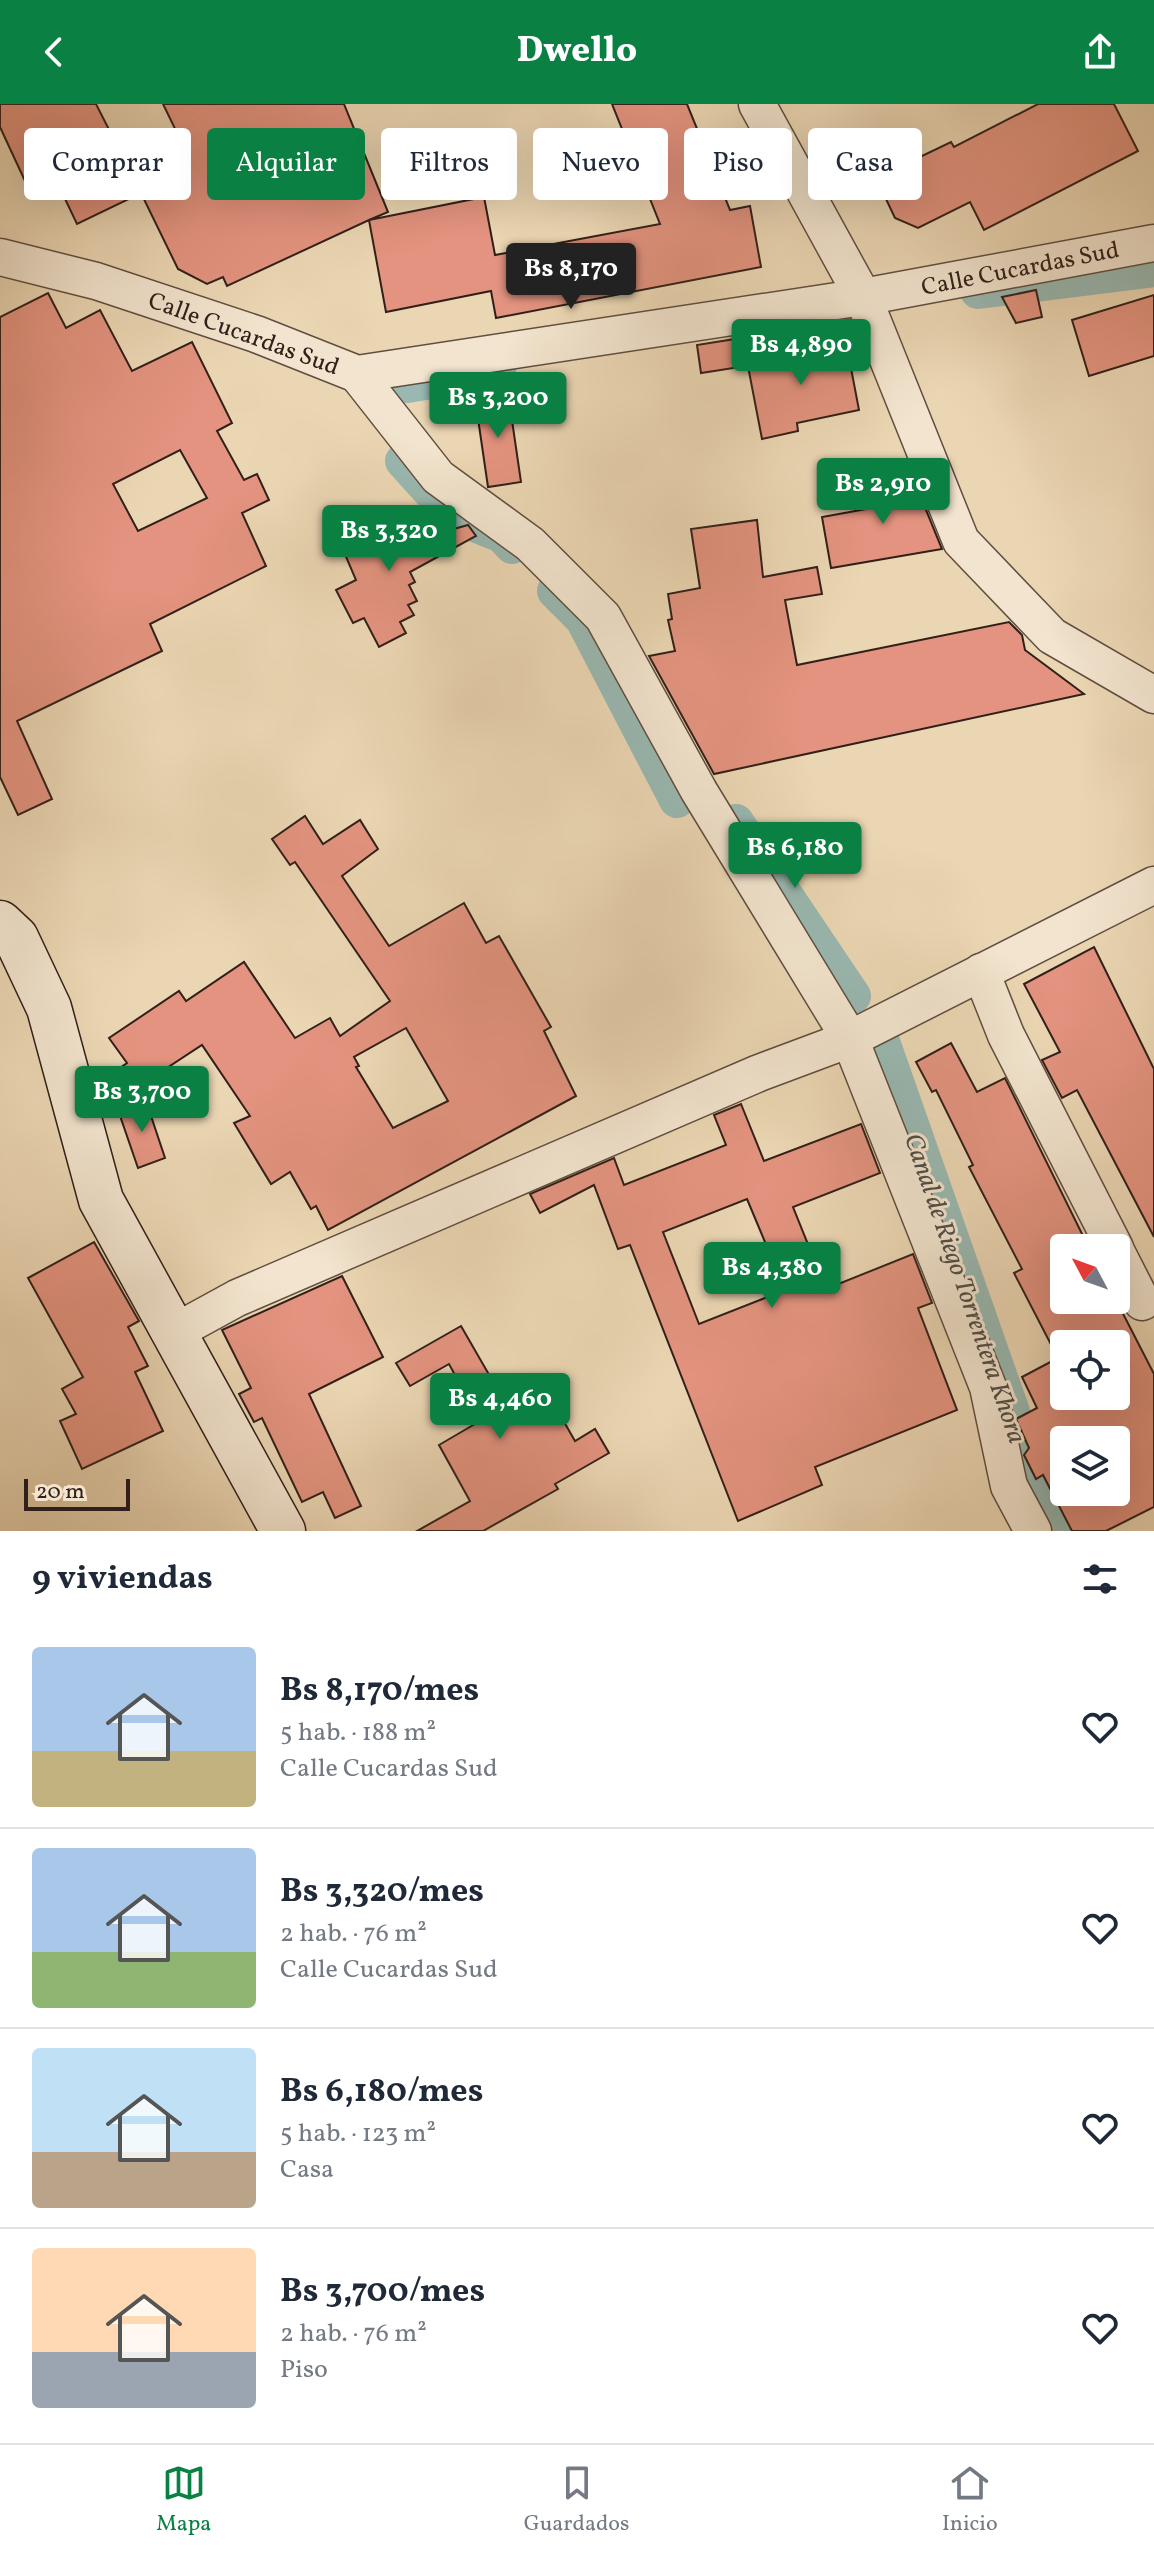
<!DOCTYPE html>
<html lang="es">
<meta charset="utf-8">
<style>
:root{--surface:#fff;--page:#f2f2f3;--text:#1f2937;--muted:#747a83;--line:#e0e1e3;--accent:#0b8043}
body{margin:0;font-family:Vollkorn,serif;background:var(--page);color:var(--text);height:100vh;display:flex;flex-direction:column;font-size:30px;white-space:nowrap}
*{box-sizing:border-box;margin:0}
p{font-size:26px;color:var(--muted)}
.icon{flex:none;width:44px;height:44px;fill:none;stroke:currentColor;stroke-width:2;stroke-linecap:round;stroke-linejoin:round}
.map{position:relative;height:1427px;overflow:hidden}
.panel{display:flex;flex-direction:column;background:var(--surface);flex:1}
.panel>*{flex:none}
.hud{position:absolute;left:24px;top:24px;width:1106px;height:72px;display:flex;gap:16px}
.needle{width:52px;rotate:311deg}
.fabs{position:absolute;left:1050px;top:1130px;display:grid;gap:16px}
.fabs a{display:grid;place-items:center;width:80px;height:80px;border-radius:8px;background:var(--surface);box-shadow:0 8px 32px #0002;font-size:40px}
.scale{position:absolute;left:24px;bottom:20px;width:106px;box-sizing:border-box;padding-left:8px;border:4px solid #312019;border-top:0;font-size:22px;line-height:28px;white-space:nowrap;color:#312019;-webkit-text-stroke:6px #f2e4ce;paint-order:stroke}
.price{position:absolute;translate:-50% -68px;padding:0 18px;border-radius:8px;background:var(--accent);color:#fff;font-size:26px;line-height:52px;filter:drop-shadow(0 2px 4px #0008)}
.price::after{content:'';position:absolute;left:50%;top:48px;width:24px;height:18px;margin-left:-12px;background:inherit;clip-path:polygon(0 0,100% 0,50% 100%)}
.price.selected{background:#222;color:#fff}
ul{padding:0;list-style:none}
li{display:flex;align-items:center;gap:24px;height:200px;padding:0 32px}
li+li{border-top:2px solid var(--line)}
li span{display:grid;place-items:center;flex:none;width:224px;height:160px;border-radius:8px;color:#555}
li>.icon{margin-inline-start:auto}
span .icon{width:96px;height:96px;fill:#fffc;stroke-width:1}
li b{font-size:34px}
h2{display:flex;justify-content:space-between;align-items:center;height:96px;padding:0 32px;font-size:34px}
.chip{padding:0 28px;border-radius:8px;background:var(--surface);box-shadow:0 8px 32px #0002;font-size:28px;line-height:72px}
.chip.selected{background:var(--accent);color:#fff}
header{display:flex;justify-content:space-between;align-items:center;height:104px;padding:0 32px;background:var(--accent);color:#fff;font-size:36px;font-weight:800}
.menu{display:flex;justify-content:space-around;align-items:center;height:112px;border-top:2px solid var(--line);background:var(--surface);font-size:22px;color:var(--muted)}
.menu a{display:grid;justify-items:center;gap:4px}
.menu .selected{color:var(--accent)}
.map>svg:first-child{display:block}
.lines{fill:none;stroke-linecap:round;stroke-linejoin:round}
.canal{stroke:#99b8b1;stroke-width:36}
.building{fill:#e3937f;stroke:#312019;stroke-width:2;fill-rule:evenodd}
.street-casing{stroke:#604e40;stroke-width:39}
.secondary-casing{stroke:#312019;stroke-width:47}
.street{stroke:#f2e4ce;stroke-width:36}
.secondary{stroke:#f2e4ce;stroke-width:44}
.labels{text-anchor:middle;stroke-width:6;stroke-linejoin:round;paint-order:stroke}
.street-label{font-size:24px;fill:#312019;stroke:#f2e4ce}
.water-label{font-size:26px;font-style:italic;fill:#504e47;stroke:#f2e4ce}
</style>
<header><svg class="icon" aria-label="back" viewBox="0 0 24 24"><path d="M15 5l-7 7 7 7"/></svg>Dwello<svg class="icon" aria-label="share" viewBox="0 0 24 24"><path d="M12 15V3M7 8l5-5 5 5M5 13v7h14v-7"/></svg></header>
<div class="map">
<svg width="1154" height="1427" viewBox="0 0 1154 1427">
<rect width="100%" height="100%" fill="#ebd6b3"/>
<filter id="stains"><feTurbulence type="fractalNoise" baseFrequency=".0025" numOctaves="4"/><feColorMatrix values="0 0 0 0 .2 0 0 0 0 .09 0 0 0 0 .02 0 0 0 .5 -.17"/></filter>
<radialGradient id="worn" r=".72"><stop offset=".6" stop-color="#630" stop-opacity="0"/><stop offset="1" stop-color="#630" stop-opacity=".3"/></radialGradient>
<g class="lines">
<g class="canal">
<polyline points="978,187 1154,165"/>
<polyline points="397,279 407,281 498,266"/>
<polyline points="403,357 452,411 502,431 512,442"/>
<polyline points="555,487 583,515 677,696"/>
<polyline points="736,718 853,892"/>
<polyline points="881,935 1012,1308 1030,1372 1062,1427"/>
</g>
</g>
<g class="building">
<polygon points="0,0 96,0 128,63 181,37 163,0 344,0 388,108 369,116 484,93 495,151 660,120 612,0 687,0 730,106 750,102 761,163 496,214 491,187 386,208 369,116 227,182 223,173 207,180 178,165 141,89 77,120 57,78 31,90 0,23"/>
<polygon points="1038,0 1114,0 1138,47 984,126 970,98 918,124 895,114 876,74 951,38 954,43"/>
<polygon points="1036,186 1042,213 1016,219 1002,193"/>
<path d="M48,189L66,224L100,206L132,267L192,238L232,319L217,327L244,376L257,370L269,396L242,409L266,462L150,520L162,547L17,617L52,695L18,711L0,673V213ZM180,346L207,394L138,427L113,380Z"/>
<polygon points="1154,191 1154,252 1089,272 1072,216"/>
<polygon points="735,235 740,263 701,269 697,241"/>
<polygon points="846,238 859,306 797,319 798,327 762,335 746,252 788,242 790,250"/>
<polygon points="508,289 521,378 488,383 475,294"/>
<polygon points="906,357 942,445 831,464 822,413 894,400 885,362"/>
<polygon points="392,411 404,439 468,421 476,432 410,468 415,478 409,481 417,497 408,501 414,511 400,518 406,529 379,543 364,514 353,519 336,486 356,476 338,434"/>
<polygon points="757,416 763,473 817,463 822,490 785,496 797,561 1009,518 1022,531 1025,546 1084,590 714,670 649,552 675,547 668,516 672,515 668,490 700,484 691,425"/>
<path d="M305,712L323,740L360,716L378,745L342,772L389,842L464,799L486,839L499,832L551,923L544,927L576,992L328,1126L316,1102L311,1105L290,1068L271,1080L234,1019L250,1012L202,941L135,985L120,964L127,959L109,934L179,887L186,897L244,858L295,934L330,914L340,932L390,897L295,758L290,761L272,735ZM406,924L448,997L393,1024L356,963L359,962L354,953Z"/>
<polygon points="1094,843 1154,965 1154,1133 1077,986 1062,994 1042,956 1060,948 1024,880"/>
<path d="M951,939L977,988L1005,974L1089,1144H1064V1196H1116L1154,1270V1403L1106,1427H1072L1043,1371L1036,1375L1024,1351L1029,1344L1016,1315L1037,1304L1022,1273L1058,1254L1014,1169L1022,1165L969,1063L973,1061L936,986L932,988L916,958ZM1064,1240H1116V1292H1064ZM1064,1336H1116V1388H1064Z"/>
<polygon points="146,997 165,1054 138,1064 118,1006"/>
<path d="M741,1000L764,1057L861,1020L880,1069L793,1103L826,1185L913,1150L932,1199L918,1204L957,1306L815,1363L822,1381L738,1417L630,1141L618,1145L594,1081L540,1109L530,1090L614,1054L624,1081L726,1041L714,1011ZM747,1095L785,1186L699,1220L663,1128Z"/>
<polygon points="94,1138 139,1217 128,1223 148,1262 135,1268 163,1327 82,1365 60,1317 76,1310 62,1285 83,1273 28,1174"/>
<polygon points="342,1172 383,1253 309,1290 361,1402 335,1414 323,1388 302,1398 262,1314 254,1318 239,1290 251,1284 222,1226"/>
<polygon points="461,1222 507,1302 543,1281 575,1337 595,1325 609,1349 555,1380 558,1385 483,1427 417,1427 470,1397 439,1341 480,1317 449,1260 410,1282 396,1259"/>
</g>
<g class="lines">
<defs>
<g id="street">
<polyline points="757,0 863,193 961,437 1052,532 1154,591"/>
<polyline points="0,153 96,177 256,230 357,270 863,193 1154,139"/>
<polyline points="357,270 438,373 530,440 603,513 699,687 850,935 988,1283 1009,1382 1033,1427"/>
<polyline points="981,868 1006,931 1115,1144"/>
<polyline points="1116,1147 1142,1198"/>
<polyline points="173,1229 237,1194 759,969 850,935 1154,781"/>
</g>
<polyline id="secondary" points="0,819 16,834 49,904 101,1096 283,1427"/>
</defs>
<use href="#street" class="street-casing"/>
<use href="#secondary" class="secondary-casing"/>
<use href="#street" class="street"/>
<use href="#secondary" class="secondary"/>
</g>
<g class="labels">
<g class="street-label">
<text transform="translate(1020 164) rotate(-11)" y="8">Calle Cucardas Sud</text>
<text transform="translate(244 229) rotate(20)" y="8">Calle Cucardas Sud</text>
</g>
<g class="water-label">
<text transform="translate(966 1184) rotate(71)" y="9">Canal de Riego Torrentera Khora</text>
</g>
</g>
<rect width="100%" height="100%" filter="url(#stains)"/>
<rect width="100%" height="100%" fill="url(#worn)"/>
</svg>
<div class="fabs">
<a><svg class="needle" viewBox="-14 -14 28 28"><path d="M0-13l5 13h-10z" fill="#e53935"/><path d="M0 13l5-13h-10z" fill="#747a83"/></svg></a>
<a><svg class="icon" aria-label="locate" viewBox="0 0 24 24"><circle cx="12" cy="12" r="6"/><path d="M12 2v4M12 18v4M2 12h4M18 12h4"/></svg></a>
<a><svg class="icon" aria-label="layers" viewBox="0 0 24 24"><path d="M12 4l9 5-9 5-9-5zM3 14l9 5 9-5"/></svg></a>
</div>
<div class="scale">20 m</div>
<b class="price selected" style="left:571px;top:207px">Bs 8,170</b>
<b class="price" style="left:801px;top:283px">Bs 4,890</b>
<b class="price" style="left:498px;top:336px">Bs 3,200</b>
<b class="price" style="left:883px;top:422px">Bs 2,910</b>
<b class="price" style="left:389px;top:469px">Bs 3,320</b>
<b class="price" style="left:795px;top:786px">Bs 6,180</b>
<b class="price" style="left:142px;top:1030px">Bs 3,700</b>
<b class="price" style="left:772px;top:1206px">Bs 4,380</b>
<b class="price" style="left:500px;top:1337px">Bs 4,460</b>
<div class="hud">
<a class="chip">Comprar</a>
<a class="chip selected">Alquilar</a>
<a class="chip">Filtros</a>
<a class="chip">Nuevo</a>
<a class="chip">Piso</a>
<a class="chip">Casa</a>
</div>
</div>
<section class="panel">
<h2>9 viviendas<svg class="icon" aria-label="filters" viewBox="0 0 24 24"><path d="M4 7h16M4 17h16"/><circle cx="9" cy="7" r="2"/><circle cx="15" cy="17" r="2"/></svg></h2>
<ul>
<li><span style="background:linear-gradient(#a9c7e8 65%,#c2b280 0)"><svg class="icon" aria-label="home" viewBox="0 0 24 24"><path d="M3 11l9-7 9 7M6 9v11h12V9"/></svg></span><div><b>Bs 8,170/mes</b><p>5 hab. · 188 m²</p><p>Calle Cucardas Sud</p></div><svg class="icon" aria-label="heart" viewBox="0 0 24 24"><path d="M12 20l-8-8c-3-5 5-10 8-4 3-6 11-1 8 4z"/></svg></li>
<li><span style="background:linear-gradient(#a9c7e8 65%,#8fb573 0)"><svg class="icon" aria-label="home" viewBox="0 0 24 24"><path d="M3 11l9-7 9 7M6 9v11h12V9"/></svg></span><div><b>Bs 3,320/mes</b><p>2 hab. · 76 m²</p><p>Calle Cucardas Sud</p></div><svg class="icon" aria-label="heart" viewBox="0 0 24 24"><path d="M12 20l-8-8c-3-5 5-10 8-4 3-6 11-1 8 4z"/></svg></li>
<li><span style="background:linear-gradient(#bfe0f5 65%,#b9a48a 0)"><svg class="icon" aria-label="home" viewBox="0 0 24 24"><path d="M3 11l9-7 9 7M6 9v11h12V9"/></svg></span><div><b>Bs 6,180/mes</b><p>5 hab. · 123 m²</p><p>Casa</p></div><svg class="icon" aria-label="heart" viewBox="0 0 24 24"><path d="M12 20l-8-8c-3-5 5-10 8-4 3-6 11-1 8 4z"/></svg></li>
<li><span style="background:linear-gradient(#ffd9b3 65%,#9aa5b1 0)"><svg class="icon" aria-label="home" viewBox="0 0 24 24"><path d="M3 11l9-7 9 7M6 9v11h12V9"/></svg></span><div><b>Bs 3,700/mes</b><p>2 hab. · 76 m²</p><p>Piso</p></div><svg class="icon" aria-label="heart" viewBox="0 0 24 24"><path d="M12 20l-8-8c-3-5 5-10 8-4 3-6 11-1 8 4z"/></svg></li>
</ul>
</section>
<nav class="menu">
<a class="selected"><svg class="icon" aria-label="map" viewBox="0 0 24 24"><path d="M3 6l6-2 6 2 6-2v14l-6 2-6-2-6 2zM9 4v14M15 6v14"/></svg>Mapa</a>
<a><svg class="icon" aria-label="saved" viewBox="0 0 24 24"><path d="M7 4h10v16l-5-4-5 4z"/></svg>Guardados</a>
<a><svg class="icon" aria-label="home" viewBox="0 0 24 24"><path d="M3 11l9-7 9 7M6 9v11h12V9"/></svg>Inicio</a>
</nav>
